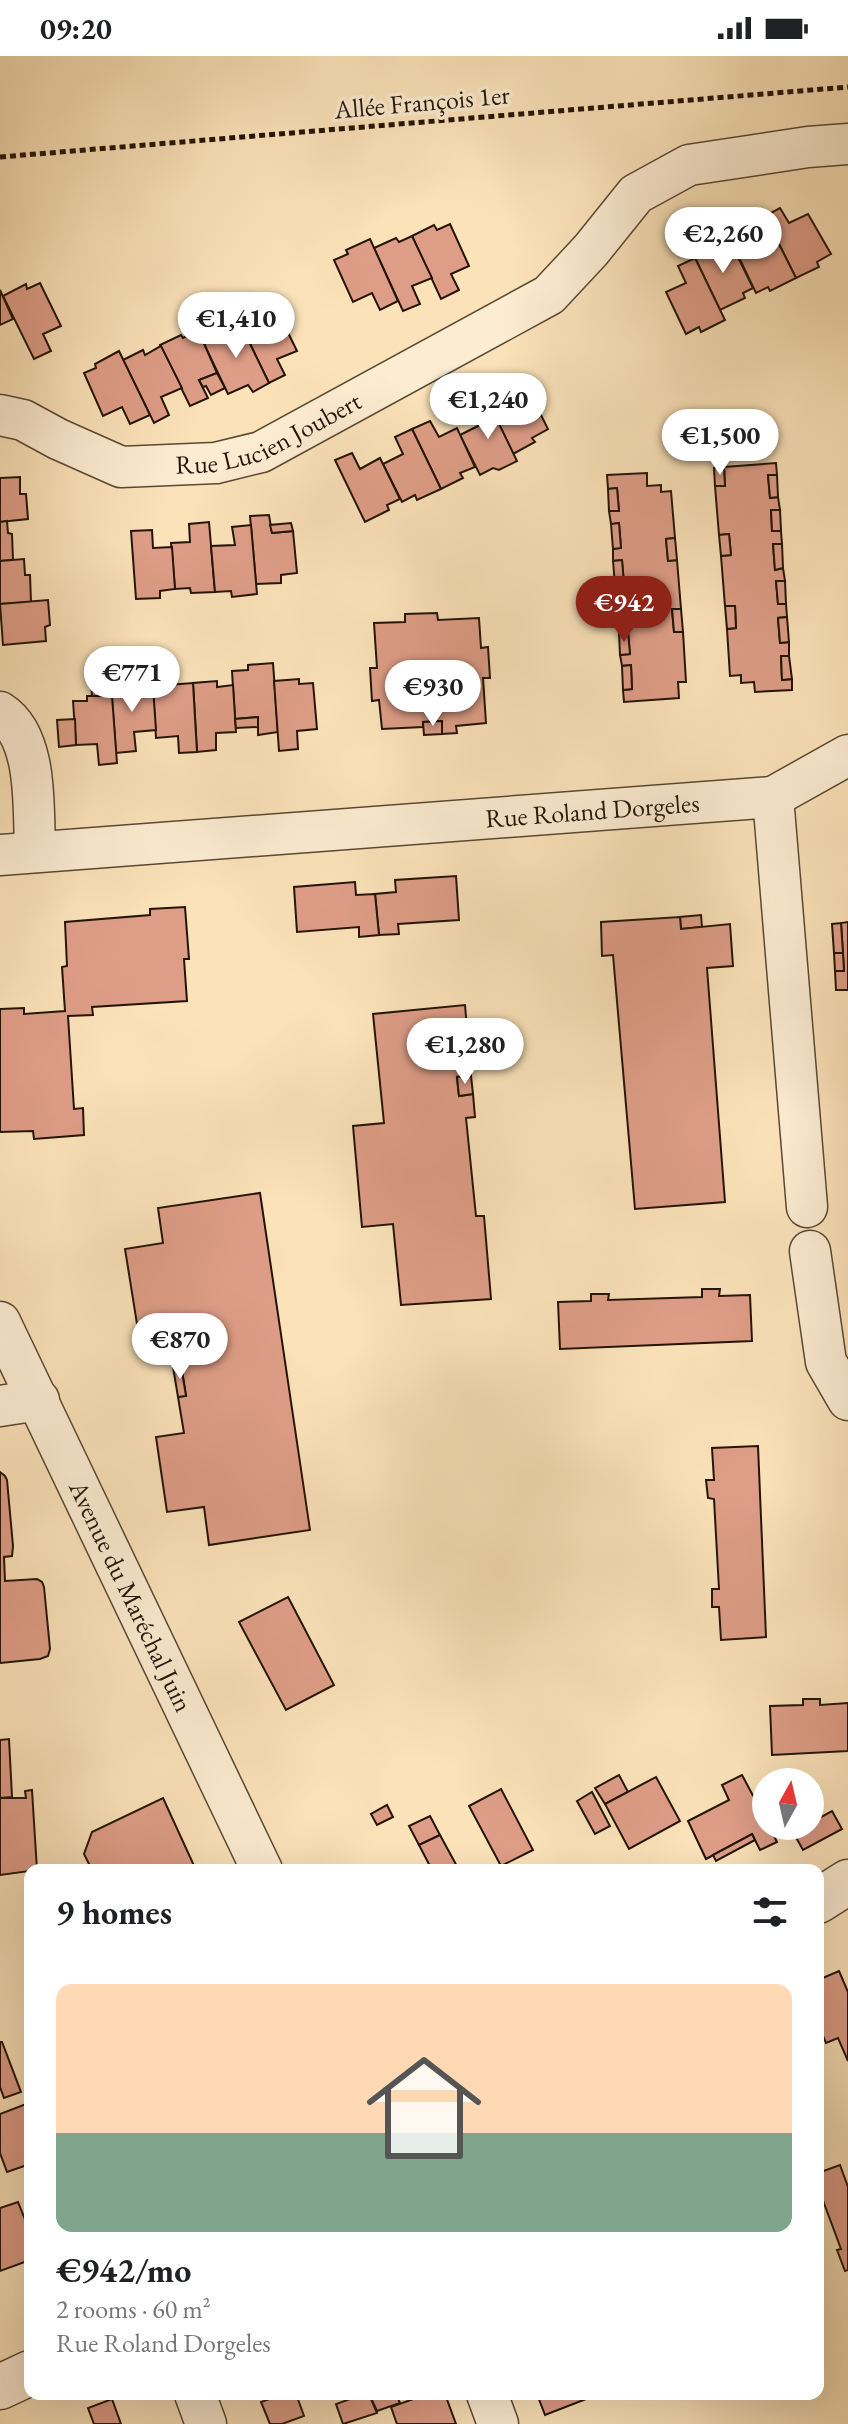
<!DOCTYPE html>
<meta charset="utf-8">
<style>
:root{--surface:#fff;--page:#f6f6f6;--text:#202124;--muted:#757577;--accent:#8f2418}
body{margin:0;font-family:"EB Garamond",serif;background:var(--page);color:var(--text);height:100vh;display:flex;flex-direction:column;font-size:30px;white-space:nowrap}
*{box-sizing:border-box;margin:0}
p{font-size:26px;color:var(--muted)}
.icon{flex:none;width:44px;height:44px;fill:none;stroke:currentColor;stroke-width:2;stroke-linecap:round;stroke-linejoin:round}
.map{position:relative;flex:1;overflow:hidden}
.side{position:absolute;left:24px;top:1808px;width:800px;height:536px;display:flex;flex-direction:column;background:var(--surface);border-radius:16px;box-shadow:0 8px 32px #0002}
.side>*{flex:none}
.needle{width:52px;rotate:8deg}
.tools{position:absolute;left:752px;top:1712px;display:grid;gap:16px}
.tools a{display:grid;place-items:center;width:72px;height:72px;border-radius:50%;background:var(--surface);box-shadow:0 8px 32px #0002;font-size:40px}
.price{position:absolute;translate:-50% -68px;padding:0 18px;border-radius:28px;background:#fff;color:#222;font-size:26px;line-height:52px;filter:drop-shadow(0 2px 4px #0008)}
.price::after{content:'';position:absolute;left:50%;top:48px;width:24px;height:18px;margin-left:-12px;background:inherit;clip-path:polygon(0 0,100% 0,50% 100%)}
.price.current{background:var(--accent);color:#fff}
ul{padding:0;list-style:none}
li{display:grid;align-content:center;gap:16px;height:424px;padding:0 32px}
li span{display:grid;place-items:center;height:248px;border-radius:16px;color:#555}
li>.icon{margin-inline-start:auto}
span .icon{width:144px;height:144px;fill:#fffc;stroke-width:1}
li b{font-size:34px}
h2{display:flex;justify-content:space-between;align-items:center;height:96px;padding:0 32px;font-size:34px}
.status{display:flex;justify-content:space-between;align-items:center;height:56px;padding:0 40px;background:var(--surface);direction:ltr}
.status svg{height:22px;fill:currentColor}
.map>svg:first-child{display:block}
.building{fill:#de9d87;stroke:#231407;stroke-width:2}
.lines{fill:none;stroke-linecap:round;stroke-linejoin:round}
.minor-casing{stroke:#594834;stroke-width:43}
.tertiary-casing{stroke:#594834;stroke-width:47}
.path{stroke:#231407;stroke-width:5;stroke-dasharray:6 4;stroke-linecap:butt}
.minor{stroke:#fcecd2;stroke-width:40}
.tertiary{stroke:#fcecd2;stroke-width:44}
.labels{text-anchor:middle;stroke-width:7;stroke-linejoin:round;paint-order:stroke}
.street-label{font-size:26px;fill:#231407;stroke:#fcecd2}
</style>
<div class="status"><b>09:20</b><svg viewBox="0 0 49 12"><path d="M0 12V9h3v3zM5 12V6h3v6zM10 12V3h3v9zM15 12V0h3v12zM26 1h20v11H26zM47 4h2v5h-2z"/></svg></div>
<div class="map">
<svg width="848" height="2368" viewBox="0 0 848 2368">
<rect width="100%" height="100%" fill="#fbe2b9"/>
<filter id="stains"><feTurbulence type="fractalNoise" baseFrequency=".0025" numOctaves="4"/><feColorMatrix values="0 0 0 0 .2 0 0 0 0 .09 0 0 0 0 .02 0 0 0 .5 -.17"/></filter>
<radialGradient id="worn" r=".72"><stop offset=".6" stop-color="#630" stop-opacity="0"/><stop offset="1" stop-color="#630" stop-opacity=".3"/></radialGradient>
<g class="building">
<polygon points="780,152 789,167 808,158 831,198 817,206 819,211 796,222 765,160"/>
<polygon points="765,160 796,222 770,235 768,231 756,237 735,193 756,182 749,168"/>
<polygon points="450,168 469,210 451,218 459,234 441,243 412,180 434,169 437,174"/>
<polygon points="412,180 432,222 412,230 420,248 403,255 374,192 396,182 399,186"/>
<polygon points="370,183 398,245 380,254 372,237 353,246 334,204 348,198 346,194"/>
<polygon points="705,184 713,201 733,191 753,232 743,237 745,242 720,254 690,191"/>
<polygon points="695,202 725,264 701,276 699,271 686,278 666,236 686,227 678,210"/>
<polygon points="40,227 61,270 43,278 51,295 34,303 3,240 26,228 27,233"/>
<polygon points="0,234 13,263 0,269"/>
<polygon points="276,252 297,295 277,303 285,319 269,327 239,265 258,256 260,260"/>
<polygon points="239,265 269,327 253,336 248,329 228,338 204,288 218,282 215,276"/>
<polygon points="198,274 217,317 199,324 208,342 190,350 160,289 181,279 183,282"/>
<polygon points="161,290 182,332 161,341 169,359 154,367 123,304 143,294 145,299"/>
<polygon points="119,295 150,359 130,368 122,351 103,360 84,317 96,312 95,308"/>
<polygon points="217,317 225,332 211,339 206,330 203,331 199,324"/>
<polygon points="502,328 510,345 529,335 548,373 532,382 535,386 513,398 484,337"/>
<polygon points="488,345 517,405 499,414 493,412 480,419 460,379 478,370 469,353"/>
<polygon points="430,365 439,381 457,372 475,411 460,417 463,422 441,433 412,373"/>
<polygon points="412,373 441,433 417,444 415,439 402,446 383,408 403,398 395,381"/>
<polygon points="352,397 360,413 380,402 400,443 387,449 389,454 365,466 335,404"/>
<polygon points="776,407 777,419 768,419 770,442 778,441 780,454 771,454 772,475 781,475 782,488 773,488 775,514 783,512 785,525 776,525 778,548 786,548 787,561 778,562 780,587 789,586 789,600 781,600 782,624 792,623 792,634 755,636 754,626 741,627 741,619 730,620 727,573 736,572 735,550 725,550 721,500 731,499 729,478 719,479 715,430 725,430 724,411"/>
<polygon points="724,411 725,430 715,430 714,412"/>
<polygon points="647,417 647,430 661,429 661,436 671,435 675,482 666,483 668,505 677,504 681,553 672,553 674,576 683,576 686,626 678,626 679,642 624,646 623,634 632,633 631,609 622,610 620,599 630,598 628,576 619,577 618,564 627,564 626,539 616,540 615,529 624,528 622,504 613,505 613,493 621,492 619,467 611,468 609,455 619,455 617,432 608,433 607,419"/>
<polygon points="768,419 777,419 778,441 770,442"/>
<polygon points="20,421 20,438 26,438 28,463 0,466 0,422"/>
<polygon points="617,432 619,455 609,455 608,433"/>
<polygon points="771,454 780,454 781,475 772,475"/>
<polygon points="269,459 272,477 293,475 297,517 281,519 281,527 256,528 250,460"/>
<polygon points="7,465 8,477 12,478 13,504 0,505 0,466"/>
<polygon points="209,466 215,536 191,537 190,532 175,533 171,487 190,486 189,468"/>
<polygon points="291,467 293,475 272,477 270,469"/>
<polygon points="619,467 621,492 613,493 611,468"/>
<polygon points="251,469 257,538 232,541 231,535 215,536 211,490 235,489 232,471"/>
<polygon points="152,474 153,492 172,491 175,533 160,535 160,542 136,543 131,475"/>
<polygon points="729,478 731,499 721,500 719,479"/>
<polygon points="675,482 677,504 668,505 666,483"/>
<polygon points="773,488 782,488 783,512 775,514"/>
<polygon points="24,503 25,519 30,519 31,546 0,548 0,505"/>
<polygon points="622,504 624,528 615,529 613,505"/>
<polygon points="776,525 785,525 786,548 778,548"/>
<polygon points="626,539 627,564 618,564 616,540"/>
<polygon points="48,544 50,569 45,571 46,585 3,589 0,548"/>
<polygon points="725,550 735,550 736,572 727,573"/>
<polygon points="672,553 681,553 683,576 674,576"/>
<polygon points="437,557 438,564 479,562 481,592 488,591 490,622 483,622 486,667 456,670 457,677 442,678 442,665 423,666 423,671 382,673 379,644 372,645 370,612 377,612 374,567 405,566 405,558"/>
<polygon points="787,561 789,586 780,587 778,562"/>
<polygon points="628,576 630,598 620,599 619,577"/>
<polygon points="781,600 789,600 792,623 782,624"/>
<polygon points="273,607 278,676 258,679 258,661 235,663 232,615 248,614 248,609"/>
<polygon points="631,609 632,633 623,634 622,610"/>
<polygon points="135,621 135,628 111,630 111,622"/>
<polygon points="111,622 112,640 92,640 91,624"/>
<polygon points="299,623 299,628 313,627 317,673 297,675 298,693 279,695 274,625"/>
<polygon points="217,625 217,631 233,629 236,676 216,677 216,694 197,696 193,627"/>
<polygon points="193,627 197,696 179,697 178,680 156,682 153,635 167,634 167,629"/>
<polygon points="135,628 136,632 153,631 156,674 134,676 136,695 116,697 111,630"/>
<polygon points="87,640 112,640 117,707 99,709 97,688 76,689 73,645 87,645"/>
<polygon points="258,661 258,671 236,672 235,663"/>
<polygon points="75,663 76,689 59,691 57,664"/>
<polygon points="442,665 442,678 424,679 423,666"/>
<polygon points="456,820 459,864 398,868 399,878 379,879 375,838 396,836 395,824"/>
<polygon points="355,826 356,839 375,838 379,879 359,881 359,871 297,876 294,831"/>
<polygon points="185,851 189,903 184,903 187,945 92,951 93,959 68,960 74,1053 83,1052 84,1079 34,1083 33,1075 0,1076 0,953 24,952 24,958 65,955 62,911 67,910 65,866 150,859 150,853"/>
<polygon points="701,859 702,871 681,873 680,861"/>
<polygon points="680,861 681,873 730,868 733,910 707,912 725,1146 635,1153 613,899 602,900 601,866"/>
<polygon points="848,866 848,934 836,934 835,915 844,915 841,867"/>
<polygon points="841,867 843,897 834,897 832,868"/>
<polygon points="834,897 843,897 844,915 835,915"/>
<polygon points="465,949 471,1020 457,1021 459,1040 473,1038 475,1061 466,1062 476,1160 484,1160 491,1243 401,1249 393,1168 362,1171 353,1070 384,1067 373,958"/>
<polygon points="471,1020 473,1038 459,1040 457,1021"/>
<polygon points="260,1137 310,1474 209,1489 204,1451 167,1456 156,1381 184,1377 178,1341 186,1340 174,1264 137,1268 125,1193 163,1187 158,1152"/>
<polygon points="702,1233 720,1233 719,1240 750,1239 752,1285 560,1293 558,1246 591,1245 591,1238 609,1238 608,1244 702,1241"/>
<polygon points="181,1309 186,1340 178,1341 173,1311"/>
<polygon points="758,1390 766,1581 721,1584 719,1551 712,1551 712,1533 719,1533 714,1443 708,1442 706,1424 714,1424 712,1392"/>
<polygon points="0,1416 5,1420 7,1424 13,1490 12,1500 4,1501 5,1525 37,1523 42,1526 44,1531 50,1593 48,1600 40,1603 0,1607"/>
<polygon points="288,1541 334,1629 286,1654 239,1566"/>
<polygon points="803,1643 820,1643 820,1649 848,1647 848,1695 772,1699 770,1650 803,1649"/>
<polygon points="9,1683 12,1741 0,1742 0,1684"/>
<polygon points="619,1719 628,1736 605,1748 595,1732"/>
<polygon points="742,1719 766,1764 766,1770 769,1770 777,1786 760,1794 752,1778 706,1803 688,1765 729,1744 722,1729"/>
<polygon points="656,1721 680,1765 629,1793 605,1748"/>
<polygon points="501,1733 533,1794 501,1810 469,1750"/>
<polygon points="32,1734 37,1814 0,1819 0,1742 26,1742 25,1735"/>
<polygon points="592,1736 610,1770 595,1778 577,1745"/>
<polygon points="163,1742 196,1814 92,1814 84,1798 92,1776"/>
<polygon points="387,1749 393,1761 377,1769 371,1758"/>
<polygon points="832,1755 842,1773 803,1794 793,1776 805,1770 810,1770 810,1767"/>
<polygon points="430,1760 440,1779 419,1789 409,1770"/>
<polygon points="752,1778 755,1784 716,1805 713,1799"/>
<polygon points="440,1779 459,1814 432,1814 419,1789"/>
<polygon points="839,1915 848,1936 848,2005 838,1982 826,1987 818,1968 818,1924"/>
<polygon points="0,1986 2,1986 21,2036 4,2042 0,2031"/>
<polygon points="26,2048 30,2059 30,2108 7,2116 0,2097 0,2058"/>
<polygon points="840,2109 848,2131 848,2214 845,2215 837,2194 841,2193 818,2131 818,2117"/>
<polygon points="18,2146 30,2176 30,2204 0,2215 0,2152"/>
<polygon points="283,2338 296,2338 304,2360 282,2368 270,2368 261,2346"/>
<polygon points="364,2338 369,2338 377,2357 343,2368 336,2348"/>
<polygon points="369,2338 396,2338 400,2347 377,2355"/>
<polygon points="427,2338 445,2338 456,2368 397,2368 391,2351"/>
<polygon points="537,2338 599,2338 545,2359"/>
<polygon points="112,2343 121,2368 94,2368 88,2352"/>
</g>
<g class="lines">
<defs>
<g id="minor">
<path id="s1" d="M0,359L23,364L58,383L121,411L216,407L261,396L549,239L591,194L636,138L689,109L808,91L848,88"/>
<path d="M0,656C39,681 33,754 35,796"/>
<polyline points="773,741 848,699"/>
<path id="s2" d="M0,799L773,741L807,1151"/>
<polyline points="810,1195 826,1306 848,1344"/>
<path id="s3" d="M0,1266L262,1814"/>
<polyline points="0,1350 39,1344"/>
<polyline points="195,2338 206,2368"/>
<polyline points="487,2338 498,2368"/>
</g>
<g id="tertiary">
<polyline points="818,1845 848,1826"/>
<polyline points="0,2331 30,2317"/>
</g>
</defs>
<use href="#minor" class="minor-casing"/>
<use href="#tertiary" class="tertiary-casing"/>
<polyline class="path" points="0,101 848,31"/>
<use href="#minor" class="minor"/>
<use href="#tertiary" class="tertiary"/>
</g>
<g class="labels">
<g class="street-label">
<text transform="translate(422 46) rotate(-5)" y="9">Allée François 1er</text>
<text dy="9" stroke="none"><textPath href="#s1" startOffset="286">Rue Lucien Joubert</textPath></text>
<text dy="9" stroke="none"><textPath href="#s2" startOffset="594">Rue Roland Dorgeles</textPath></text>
<text dy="9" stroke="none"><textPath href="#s3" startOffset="304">Avenue du Maréchal Juin</textPath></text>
</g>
</g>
<rect width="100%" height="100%" filter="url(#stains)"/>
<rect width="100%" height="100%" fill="url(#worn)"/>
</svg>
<div class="tools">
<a><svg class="needle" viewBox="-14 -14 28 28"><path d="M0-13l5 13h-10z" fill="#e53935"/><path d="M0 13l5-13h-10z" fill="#757577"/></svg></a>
</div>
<b class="price" style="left:723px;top:219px">€2,260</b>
<b class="price" style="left:236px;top:304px">€1,410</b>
<b class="price" style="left:488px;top:385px">€1,240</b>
<b class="price" style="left:720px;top:421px">€1,500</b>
<b class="price current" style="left:624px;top:588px">€942</b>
<b class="price" style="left:132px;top:658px">€771</b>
<b class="price" style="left:433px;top:672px">€930</b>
<b class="price" style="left:465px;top:1030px">€1,280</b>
<b class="price" style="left:180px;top:1325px">€870</b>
<section class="side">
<h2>9 homes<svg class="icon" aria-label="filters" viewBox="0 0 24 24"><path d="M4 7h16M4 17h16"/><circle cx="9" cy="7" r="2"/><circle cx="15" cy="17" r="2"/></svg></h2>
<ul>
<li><span style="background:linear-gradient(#ffd9b3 60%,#7fa58c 0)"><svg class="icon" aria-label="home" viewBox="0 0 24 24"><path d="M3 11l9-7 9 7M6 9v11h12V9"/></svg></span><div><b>€942/mo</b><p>2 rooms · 60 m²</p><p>Rue Roland Dorgeles</p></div></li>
</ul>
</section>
</div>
